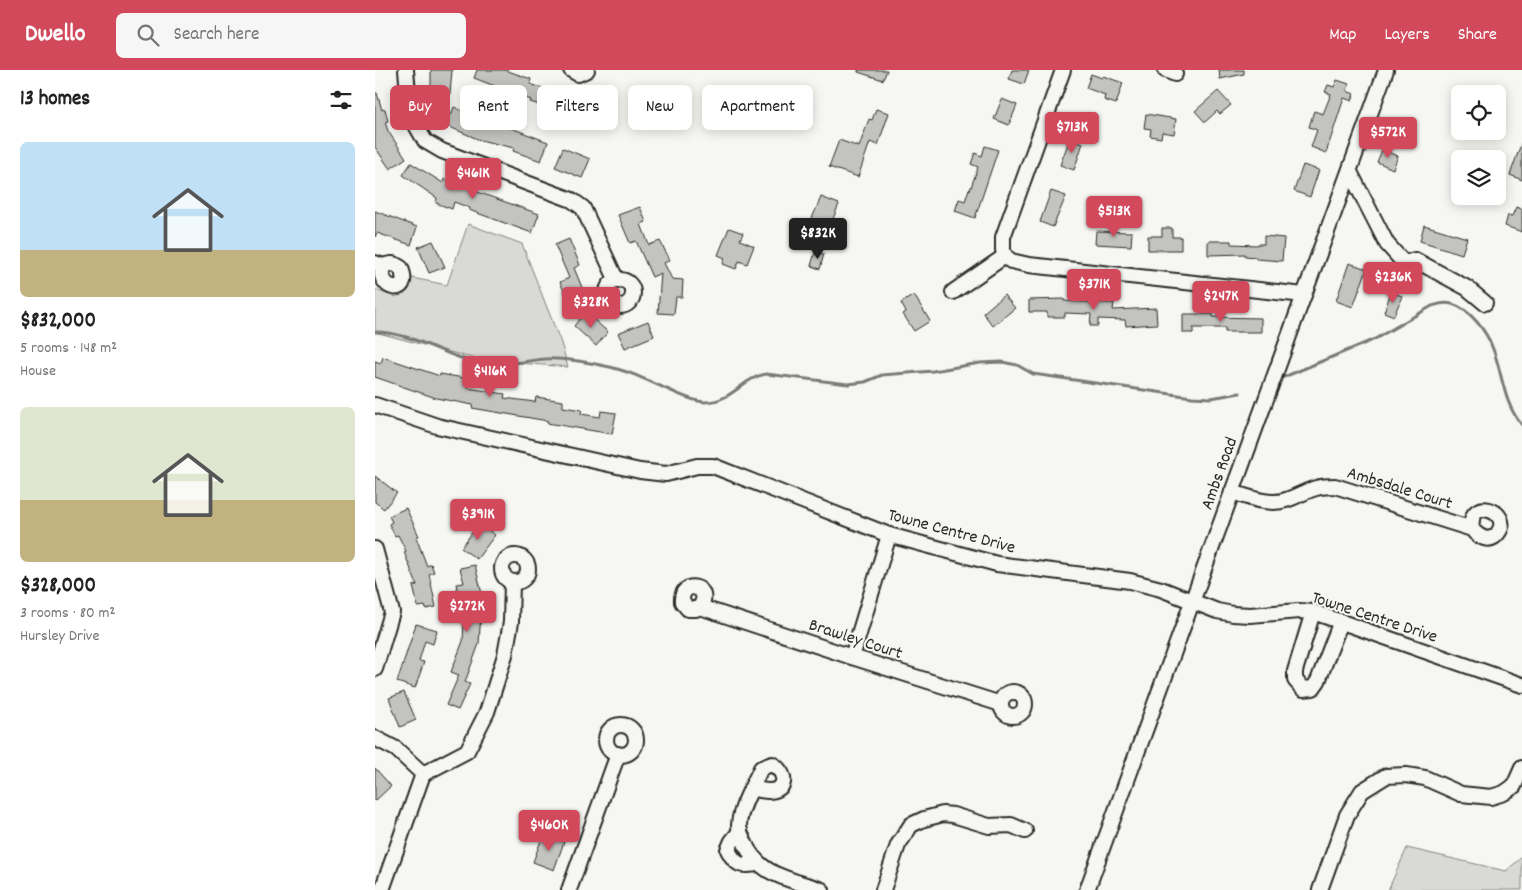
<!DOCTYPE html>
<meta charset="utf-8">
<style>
:root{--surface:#fff;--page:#f6f6f6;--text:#222;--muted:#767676;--accent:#d1495b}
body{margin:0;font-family:Dekko,sans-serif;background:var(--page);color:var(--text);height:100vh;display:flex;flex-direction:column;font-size:19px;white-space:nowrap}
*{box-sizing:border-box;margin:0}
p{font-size:16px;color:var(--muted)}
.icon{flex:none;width:28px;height:28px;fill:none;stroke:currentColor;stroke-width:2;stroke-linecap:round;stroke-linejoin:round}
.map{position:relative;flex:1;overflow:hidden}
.panel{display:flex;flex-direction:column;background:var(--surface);width:375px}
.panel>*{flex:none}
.banner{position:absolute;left:15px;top:15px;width:475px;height:45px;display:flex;gap:10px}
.buttons{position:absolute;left:1076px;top:15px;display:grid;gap:10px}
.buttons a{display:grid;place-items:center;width:55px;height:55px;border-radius:8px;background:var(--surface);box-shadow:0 2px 12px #0003;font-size:25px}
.price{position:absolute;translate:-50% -42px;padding:0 11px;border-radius:5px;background:var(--accent);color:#fff;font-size:16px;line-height:32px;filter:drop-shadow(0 1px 2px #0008)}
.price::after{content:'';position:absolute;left:50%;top:30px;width:15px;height:11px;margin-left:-8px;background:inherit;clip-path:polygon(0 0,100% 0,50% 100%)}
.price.current{background:#222;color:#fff}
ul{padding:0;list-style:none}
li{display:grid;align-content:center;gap:10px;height:265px;padding:0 20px}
li span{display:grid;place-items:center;height:155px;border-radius:8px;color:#555}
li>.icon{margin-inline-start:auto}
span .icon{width:90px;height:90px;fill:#fffc;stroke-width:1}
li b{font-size:21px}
h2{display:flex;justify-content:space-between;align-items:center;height:60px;padding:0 20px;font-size:21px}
.pill{padding:0 18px;border-radius:8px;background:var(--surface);box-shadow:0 2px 12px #0003;font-size:18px;line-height:45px}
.pill.current{background:var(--accent);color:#fff}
header{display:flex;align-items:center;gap:30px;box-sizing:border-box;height:70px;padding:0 25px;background:var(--accent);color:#fff}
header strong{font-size:24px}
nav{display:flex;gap:28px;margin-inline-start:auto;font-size:18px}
.search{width:350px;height:45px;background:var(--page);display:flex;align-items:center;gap:12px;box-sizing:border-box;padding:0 18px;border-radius:8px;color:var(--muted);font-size:19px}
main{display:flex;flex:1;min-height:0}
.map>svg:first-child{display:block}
.green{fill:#d9d9d5;stroke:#828280}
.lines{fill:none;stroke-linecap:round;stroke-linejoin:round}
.stream{stroke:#7a7a78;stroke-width:3}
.building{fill:#c3c3c0;stroke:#2b2b2b}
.minor-casing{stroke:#2b2b2b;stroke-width:18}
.minor{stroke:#f6f6f2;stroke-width:14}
.labels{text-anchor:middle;stroke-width:4;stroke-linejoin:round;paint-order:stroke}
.street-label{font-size:18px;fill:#2b2b2b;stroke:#f6f6f2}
</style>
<header>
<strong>Dwello</strong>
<div class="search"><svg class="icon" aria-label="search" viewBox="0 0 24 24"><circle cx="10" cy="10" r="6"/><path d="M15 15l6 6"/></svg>Search here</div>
<nav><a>Map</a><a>Layers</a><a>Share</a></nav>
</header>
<main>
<section class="panel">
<h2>13 homes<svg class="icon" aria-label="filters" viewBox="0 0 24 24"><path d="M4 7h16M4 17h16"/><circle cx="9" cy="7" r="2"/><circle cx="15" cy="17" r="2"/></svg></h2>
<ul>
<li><span style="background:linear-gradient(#bfe0f5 70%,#c2b280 0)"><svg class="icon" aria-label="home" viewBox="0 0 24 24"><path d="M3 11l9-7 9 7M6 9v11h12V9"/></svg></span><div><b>$832,000</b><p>5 rooms · 148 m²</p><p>House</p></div></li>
<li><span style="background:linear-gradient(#dfe7d0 60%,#c2b280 0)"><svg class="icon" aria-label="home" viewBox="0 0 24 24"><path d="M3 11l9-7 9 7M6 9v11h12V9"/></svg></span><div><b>$328,000</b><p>3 rooms · 80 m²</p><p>Hursley Drive</p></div></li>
</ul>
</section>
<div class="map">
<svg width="1147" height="820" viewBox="0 0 1147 820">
<rect width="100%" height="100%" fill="#f6f6f2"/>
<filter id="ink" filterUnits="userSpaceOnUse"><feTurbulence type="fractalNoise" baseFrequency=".02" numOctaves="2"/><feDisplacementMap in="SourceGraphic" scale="10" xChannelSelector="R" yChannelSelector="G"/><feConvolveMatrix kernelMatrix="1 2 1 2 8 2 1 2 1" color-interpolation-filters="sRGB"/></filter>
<g filter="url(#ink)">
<g class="green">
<path d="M93,154L147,174L186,273L193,297L105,290L0,262V219C18,229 26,225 37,208L72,215Z"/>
<polygon points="1032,778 1131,801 1147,787 1147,820 1013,820"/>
</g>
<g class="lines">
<g class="stream">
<path d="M0,262C30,262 55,277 83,287C91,290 100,293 109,294C129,296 150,291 170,289C188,288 211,292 230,296C252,300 273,311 294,320C306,325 317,331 330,332C357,332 367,308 391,304L473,314L490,312L507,305L558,301L605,293L627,292L642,295L658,304L817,327L836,328L865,323"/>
<path d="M909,307L1000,269L1057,236C1064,234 1070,232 1077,234C1095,239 1112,262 1118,279C1128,305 1128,333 1147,355"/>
</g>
</g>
<g class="building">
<polygon points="56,0 77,0 75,25 56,24"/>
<polygon points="102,0 130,0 156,9 155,14 189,25 188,29 226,36 223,50 196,45 155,32 156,30 99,8"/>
<polygon points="483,0 512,0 508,10 483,2"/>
<polygon points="637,0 654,0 649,14 634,9"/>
<polygon points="844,0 869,0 869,4 845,9"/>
<polygon points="716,4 727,8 728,6 748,13 741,34 729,30 730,25 711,18"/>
<polygon points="962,10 974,14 972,21 979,24 977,31 969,28 951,83 936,77 942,60 934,57 939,41 948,44 956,24 950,22 953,15 959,17"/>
<polygon points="843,21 856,35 845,44 842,41 830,52 820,41"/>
<polygon points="0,23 2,23 7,40 10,39 13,51 10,52 13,61 31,88 15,99 0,77"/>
<polygon points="627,29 642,35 634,55 619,49"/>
<polygon points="79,37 103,48 101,51 136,58 173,72 166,91 138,81 139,78 105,70 70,55 74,47 75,48"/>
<polygon points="501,39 514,43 503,75 495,72 483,107 454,97 464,70 484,77 494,49 497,50"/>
<polygon points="771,44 801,49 799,64 787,62 786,68 775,66 776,59 769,58"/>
<polygon points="695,68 708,73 699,100 685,95"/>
<polygon points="1146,74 1147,74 1147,110 1135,105"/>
<polygon points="610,76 623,80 600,148 580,141 584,129 590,131 594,119 595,120 603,97 596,94 600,83 607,86"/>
<polygon points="188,78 215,89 207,108 180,97"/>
<polygon points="1007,80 1023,86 1018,99 1002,92"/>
<polygon points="36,93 68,113 69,109 95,118 94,119 164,144 157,163 94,140 95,138 79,132 77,139 61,133 62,128 28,105"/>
<polygon points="928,95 944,100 935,127 919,121"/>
<polygon points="676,121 691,126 678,157 665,152"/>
<polygon points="446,127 464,134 453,161 435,153"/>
<polygon points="265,137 271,152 266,154 274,175 285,171 295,190 289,193 297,209 308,210 307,227 301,227 299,244 283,243 286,203 277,207 261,171 255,173 243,145"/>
<polygon points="1141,137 1147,139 1147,162 1130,156 1133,145 1137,146"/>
<polygon points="0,141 42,157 36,175 2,163 0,167"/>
<polygon points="1049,155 1092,168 1087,184 1045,171"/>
<polygon points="354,158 368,163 365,170 379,176 372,194 364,191 361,199 348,194 350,188 343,185"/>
<polygon points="787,158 797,158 797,167 806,167 806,180 773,180 773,166 787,166"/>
<polygon points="721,161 757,162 756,176 720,174"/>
<polygon points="889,166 909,168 907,191 881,189 881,187 870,186 870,184 833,185 833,171 856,171 856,174 882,175 883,174 889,174"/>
<polygon points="194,169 205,195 199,198 213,232 197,239 185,212 194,208 180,175"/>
<polygon points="58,171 70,197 54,203 43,177"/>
<polygon points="440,182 449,184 445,199 436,196"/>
<polygon points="974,193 992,199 978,237 961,231"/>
<polygon points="1016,222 1027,226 1019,246 1009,242"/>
<polygon points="539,225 555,251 539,261 528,244 531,242 526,233"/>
<polygon points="629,225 640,238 618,256 608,243"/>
<polygon points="689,229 689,231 739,233 738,240 781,238 782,254 751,256 750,250 723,249 723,256 715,256 716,244 690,243 690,247 672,247 672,242 654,242 654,230"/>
<polygon points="210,242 233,262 221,276 199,256"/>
<polygon points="808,244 838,244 838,247 886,248 886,262 850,262 850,258 818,258 818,263 808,263"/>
<polygon points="273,251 279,266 250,278 243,263"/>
<polygon points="8,287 65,306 65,304 95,309 93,318 130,324 129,328 160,332 161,327 188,331 188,337 207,340 206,344 225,347 226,341 241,343 237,364 172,353 173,351 97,338 98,335 61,328 23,315 0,307 0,291 6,293"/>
<polygon points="0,406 22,423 9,439 0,432"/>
<polygon points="31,438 44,466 41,467 52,496 56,494 59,502 54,504 61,537 51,539 50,536 43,537 38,516 42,515 29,482 31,481 23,465 20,466 14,454 17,452 14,446"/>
<polygon points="104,453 120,465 102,489 86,478"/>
<polygon points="100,495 107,524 104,574 90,612 95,614 83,640 71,635 84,605 76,602 88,571 90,528 84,529 81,514 89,513 85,498"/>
<polygon points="41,554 62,560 58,574 50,571 44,591 49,592 40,618 22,612"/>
<polygon points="29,622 41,650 25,657 14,628"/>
<polygon points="0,698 16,716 0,731"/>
<polygon points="168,765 189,772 179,800 158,792"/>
</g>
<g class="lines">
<defs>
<g id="minor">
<polyline points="31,0 35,45 50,71 67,81 197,130 208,138 242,211"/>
<polyline points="196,0 203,4 212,0"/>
<polyline points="790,0 800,4"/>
<polyline points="975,102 1012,174 1029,193 1040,190 1092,218 1110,233"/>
<polyline points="630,186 628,180 628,167 688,0"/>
<path d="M0,193L8,196C16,193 19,193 26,198C38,228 0,220 8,196"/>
<circle cx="245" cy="223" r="13"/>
<polyline points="578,222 630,186 636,191 654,195 929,225"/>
<polyline points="0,335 62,356 265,401 291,404 322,396 338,396 514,465 622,494 755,511 786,519 842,541 858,544 875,545 924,541 938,542 1147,615"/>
<path d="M857,422C873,427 894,436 911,430C932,423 935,416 960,416L1097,459C1103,467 1115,474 1123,463C1139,441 1092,425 1097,459"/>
<polyline points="0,479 17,542 0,599"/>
<circle cx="140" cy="499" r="13"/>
<path d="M325,537C339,516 305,508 307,532L313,539H321L325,537L477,587L626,634"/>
<polyline points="938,542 920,601 920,610 928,619 938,618 943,611 966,551"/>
<polyline points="477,587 514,465"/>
<circle cx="638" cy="634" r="12"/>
<circle cx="246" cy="670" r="15"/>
<polyline points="0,668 21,679 48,704"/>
<polyline points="48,704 92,681 112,642 130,585 136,552 137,512"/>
<path d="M377,719C382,719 389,721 394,721C413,720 412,703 397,694L386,698C379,714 364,739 364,756C364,761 367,767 369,771C383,806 415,809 447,820"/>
<path d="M365,761L357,771L353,780C362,797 366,796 383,794"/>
<polyline points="7,820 48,704"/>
<polyline points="194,820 243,684"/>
<polyline points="508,820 523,775 536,755 549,749 568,744 578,745 614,756 636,755 650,761"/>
<polyline points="712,820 1011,0"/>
<polyline points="945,820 972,745 987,721 1011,706 1031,705 1050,708 1086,724 1116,727 1129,723 1139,716 1147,698"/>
</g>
</defs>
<use href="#minor" class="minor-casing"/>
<use href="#minor" class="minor"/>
</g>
</g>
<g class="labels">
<g class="street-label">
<text transform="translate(843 403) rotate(-70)" y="6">Ambs Road</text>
<text transform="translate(1025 417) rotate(17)" y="6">Ambsdale Court</text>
<text transform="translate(577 460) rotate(15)" y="6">Towne Centre Drive</text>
<text transform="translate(1000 546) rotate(18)" y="6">Towne Centre Drive</text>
<text transform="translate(481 568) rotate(18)" y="6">Brawley Court</text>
</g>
</g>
</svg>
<div class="buttons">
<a><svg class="icon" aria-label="locate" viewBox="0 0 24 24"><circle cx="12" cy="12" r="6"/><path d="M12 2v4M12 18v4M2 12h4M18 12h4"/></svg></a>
<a><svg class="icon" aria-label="layers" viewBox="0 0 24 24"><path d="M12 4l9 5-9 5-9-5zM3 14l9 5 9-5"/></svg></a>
</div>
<b class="price" style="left:697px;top:84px">$713K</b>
<b class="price" style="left:1013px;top:89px">$572K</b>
<b class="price" style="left:98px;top:130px">$461K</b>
<b class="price" style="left:739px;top:168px">$513K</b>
<b class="price current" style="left:443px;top:190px">$832K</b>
<b class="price" style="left:1018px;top:234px">$236K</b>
<b class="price" style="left:719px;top:241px">$371K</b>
<b class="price" style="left:846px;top:253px">$247K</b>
<b class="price" style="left:216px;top:259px">$328K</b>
<b class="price" style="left:115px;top:328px">$416K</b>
<b class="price" style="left:103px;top:471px">$391K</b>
<b class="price" style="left:92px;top:563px">$272K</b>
<b class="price" style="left:174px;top:782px">$460K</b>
<div class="banner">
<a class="pill current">Buy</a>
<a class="pill">Rent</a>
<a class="pill">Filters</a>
<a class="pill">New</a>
<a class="pill">Apartment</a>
</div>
</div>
</main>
